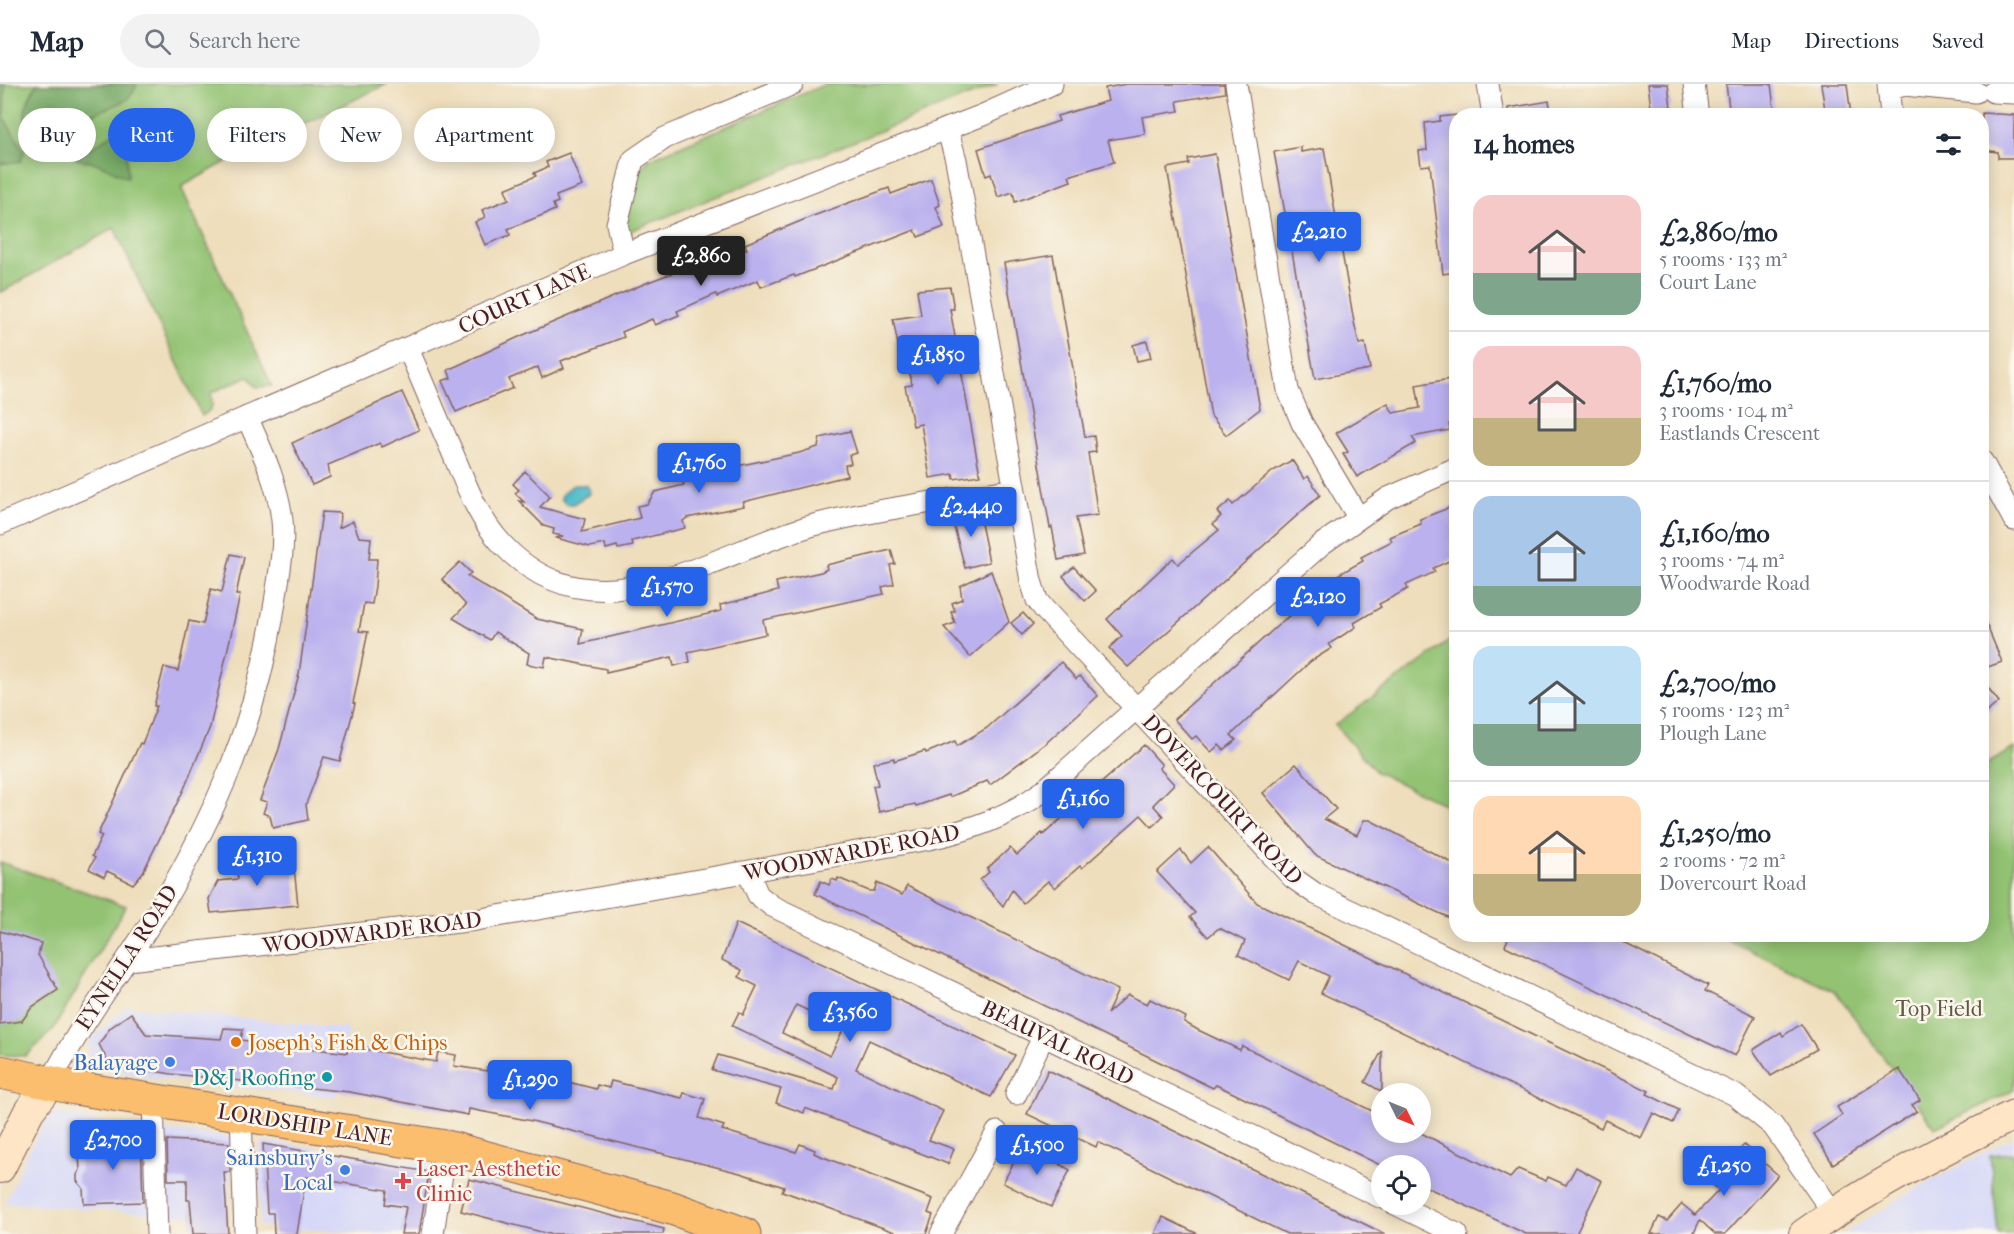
<!DOCTYPE html>
<meta charset="utf-8">
<style>
:root{--surface:#fff;--page:#f2f2f3;--text:#1f2937;--muted:#747a83;--line:#e0e1e3;--accent:#2563eb}
body{margin:0;font-family:"IM FELL French Canon",serif;background:var(--page);color:var(--text);height:100vh;display:flex;flex-direction:column;font-size:22px;white-space:nowrap}
*{box-sizing:border-box;margin:0}
p{font-size:20px;color:var(--muted)}
.icon{flex:none;width:33px;height:33px;fill:none;stroke:currentColor;stroke-width:2;stroke-linecap:round;stroke-linejoin:round}
.map{position:relative;flex:1;overflow:hidden}
.sheet{position:absolute;left:1449px;top:24px;width:540px;height:834px;display:flex;flex-direction:column;background:var(--surface);border-radius:24px;box-shadow:0 3px 15px #0003}
.sheet>*{flex:none}
.top-card{position:absolute;left:18px;top:24px;width:570px;height:54px;display:flex;gap:12px}
.needle{width:39px;rotate:133deg}
.controls{position:absolute;left:1371px;top:999px;display:grid;gap:12px}
.controls a{display:grid;place-items:center;width:60px;height:60px;border-radius:50%;background:var(--surface);box-shadow:0 3px 15px #0003;font-size:30px}
.price{position:absolute;translate:-50% -51px;padding:0 14px;border-radius:6px;background:var(--accent);color:#fff;font-size:20px;line-height:39px;filter:drop-shadow(0 2px 3px #0008)}
.price::after{content:'';position:absolute;left:50%;top:36px;width:18px;height:14px;margin-left:-9px;background:inherit;clip-path:polygon(0 0,100% 0,50% 100%)}
.price.on{background:#222;color:#fff}
ul{padding:0;list-style:none}
li{display:flex;align-items:center;gap:18px;height:150px;padding:0 24px}
li+li{border-top:2px solid var(--line)}
li span{display:grid;place-items:center;flex:none;width:168px;height:120px;border-radius:18px;color:#555}
li>.icon{margin-inline-start:auto}
span .icon{width:72px;height:72px;fill:#fffc;stroke-width:1}
li b{font-size:26px}
h2{display:flex;justify-content:space-between;align-items:center;height:72px;padding:0 24px;font-size:26px}
.tag{padding:0 21px;border-radius:27px;background:var(--surface);box-shadow:0 3px 15px #0003;font-size:21px;line-height:54px}
.tag.on{background:var(--accent);color:#fff}
header{display:flex;align-items:center;gap:36px;box-sizing:border-box;height:84px;padding:0 30px;background:var(--surface);border-bottom:2px solid var(--line)}
header strong{font-size:28px}
nav{display:flex;gap:33px;margin-inline-start:auto;font-size:21px}
.search{width:420px;height:54px;background:var(--page);display:flex;align-items:center;gap:15px;box-sizing:border-box;padding:0 21px;border-radius:33px;color:var(--muted);font-size:22px}
.map>svg:first-child{display:block}
.built{fill:#d6d8f8}
.green{fill:#92c272;stroke:#6e704e;stroke-width:1.5}
.forest{fill:#75a864;stroke:#606448;stroke-width:1.5}
.water{fill:#4dbac8;stroke:#4c6c7a;stroke-width:1.5}
.building{fill:#bab1ee;fill-rule:evenodd}
.lines{fill:none;stroke-linecap:round;stroke-linejoin:round}
.street-casing{stroke:#83625e;stroke-width:23}
.secondary-casing{stroke:#83625e;stroke-width:32}
.primary-casing{stroke:#83625e;stroke-width:35}
.street{stroke:#fff;stroke-width:21}
.secondary{stroke:#fde5c5;stroke-width:30}
.primary{stroke:#fbbd6e;stroke-width:33}
.food-dot{fill:#e8710a;stroke:#fbf7ec;stroke-width:2}
.shop-dot{fill:#3f7fe0;stroke:#fbf7ec;stroke-width:2}
.culture-dot{fill:#0f9aa8;stroke:#fbf7ec;stroke-width:2}
.health-dot{fill:#e0444e;stroke:#fbf7ec;stroke-width:2}
.labels{text-anchor:middle;stroke-width:5;stroke-linejoin:round;paint-order:stroke}
.street-label{font-size:22px;fill:#4a1f2b;stroke:#fbf7ec}
.park-label{font-size:22px;fill:#635844;stroke:#fbf7ec}
.food-label{font-size:22px;fill:#c56008;stroke:#fbf7ec;text-anchor:start}
.shop-label{font-size:22px;fill:#366cbe;stroke:#fbf7ec;text-anchor:end}
.culture-label{font-size:22px;fill:#0d838f;stroke:#fbf7ec;text-anchor:end}
.health-label{font-size:22px;fill:#be3a42;stroke:#fbf7ec;text-anchor:start}
</style>
<header>
<strong>Map</strong>
<div class="search"><svg class="icon" aria-label="search" viewBox="0 0 24 24"><circle cx="10" cy="10" r="6"/><path d="M15 15l6 6"/></svg>Search here</div>
<nav><a>Map</a><a>Directions</a><a>Saved</a></nav>
</header>
<div class="map">
<svg width="2014" height="1150" viewBox="0 0 2014 1150">
<rect width="100%" height="100%" fill="#fbf7ec"/>
<filter id="ink" filterUnits="userSpaceOnUse"><feTurbulence type="fractalNoise" baseFrequency=".0167" numOctaves="2"/><feDisplacementMap in="SourceGraphic" scale="12" xChannelSelector="R" yChannelSelector="G"/><feConvolveMatrix kernelMatrix="1 2 1 2 8 2 1 2 1" color-interpolation-filters="sRGB"/></filter>
<filter id="wash" filterUnits="userSpaceOnUse"><feTurbulence type="fractalNoise" baseFrequency=".008" numOctaves="4" result="noise"/><feDisplacementMap in="SourceGraphic" scale="24" xChannelSelector="R" yChannelSelector="G"/><feGaussianBlur stdDeviation="1.35" result="paint"/><feColorMatrix in="noise" values="0 0 0 0 0 0 0 0 0 0 0 0 0 0 0 0 0 1.4 0 .05"/><feComposite in="paint" operator="in"/></filter>
<g filter="url(#wash)">
<rect width="100%" height="100%" fill="#eedebc"/>
<g class="built">
<polygon points="127,922 349,945 336,1013 143,993 89,981 89,957"/>
<polygon points="51,1027 115,1041 232,1053 228,1135 5,1119 26,1072"/>
<polygon points="2014,1053 2014,1150 1843,1150 1916,1105"/>
<polygon points="264,1057 443,1082 433,1150 380,1150 260,1142 259,1062"/>
</g>
<g class="green">
<path d="M0,0H387L224,79L181,103L272,302L257,303L249,293H246L211,309C213,321 213,326 202,332L114,144L0,209Z"/>
<polygon points="826,0 998,0 625,149 633,93 650,75"/>
<polygon points="1456,552 1456,726 1376,688 1335,641"/>
<polygon points="2014,664 2014,1006 1935,1044 1835,907 1718,851 1982,850 1982,683"/>
<polygon points="0,778 126,822 53,946 26,972 0,971"/>
<polygon points="2014,1069 2014,1150 1998,1150 1990,1071"/>
</g>
<g class="forest">
<polygon points="0,0 5,0 4,34 24,67 21,77 0,80"/>
<path d="M37,0H137C126,34 86,12 71,61C47,75 29,64 25,36C23,24 31,10 37,0Z"/>
<polygon points="131,37 126,64 128,94 99,80 76,75"/>
</g>
<polygon class="water" points="573,401 585,401 589,405 589,410 573,420 566,420 561,415 562,410"/>
<g id="blocks">
<g class="building">
<polygon points="1126,0 1224,0 1225,9 1177,17 1179,27 1142,33 1145,50 1108,56 1114,78 1069,92 1071,97 1015,118 1013,108 998,113 991,90 986,92 978,65 1059,37 1057,32 1108,17 1105,4"/>
<polygon points="1648,0 1668,0 1671,23 1667,23 1669,32 1652,32"/>
<polygon points="1726,0 1771,0 1775,32 1730,32"/>
<polygon points="1821,0 1847,0 1851,32 1826,32"/>
<polygon points="1549,17 1552,32 1509,32 1508,24"/>
<polygon points="1982,29 2014,31 2014,74 1998,74 1998,68 1982,66"/>
<polygon points="1456,31 1456,188 1443,190 1430,81 1421,82 1419,67 1427,66 1425,39 1440,37 1440,33"/>
<polygon points="1301,63 1301,68 1324,64 1354,238 1359,260 1365,259 1370,285 1315,295 1274,68"/>
<polygon points="569,69 582,102 556,112 558,118 553,120 555,126 508,145 510,151 485,161 475,138 485,133 482,126 509,115 505,105 536,92 534,89 548,83 546,78"/>
<polygon points="1215,70 1260,325 1226,351 1211,332 1167,84 1189,80 1188,75"/>
<polygon points="931,95 940,121 936,123 944,143 918,153 915,146 795,193 794,191 761,203 758,196 717,213 716,210 677,227 679,231 655,241 652,235 622,248 624,253 561,277 564,284 542,294 538,283 509,295 513,304 456,328 442,297 451,294 448,286 521,252 651,197 715,173 717,177 747,165 745,160 813,132 889,104 891,110"/>
<polygon points="1053,171 1085,353 1094,352 1096,368 1088,369 1098,431 1076,434 1084,471 1058,476 1052,443 1050,444 1004,179"/>
<polygon points="950,203 954,225 950,225 980,391 954,395 953,390 930,394 921,340 913,342 905,302 912,301 906,266 899,267 893,235 921,231 917,206"/>
<polygon points="1147,257 1151,274 1137,277 1133,261"/>
<polygon points="1456,294 1456,339 1449,340 1450,346 1412,353 1416,359 1357,393 1343,370 1348,368 1336,349 1388,319 1393,329 1420,324 1416,301"/>
<polygon points="402,308 419,346 382,363 380,359 328,381 330,393 312,401 292,359"/>
<polygon points="850,347 857,369 849,371 851,380 845,381 847,392 743,418 744,422 687,434 683,437 685,444 632,457 633,462 618,465 617,462 606,465 605,460 590,463 556,454 563,452 553,450 554,445 544,442 519,417 524,418 515,409 519,406 513,400 525,387 550,412 540,423 585,435 582,448 640,434 637,422 647,420 655,408 684,401 683,397 719,390 718,386 799,369 818,363 820,354"/>
<polygon points="1292,376 1304,395 1308,392 1320,411 1128,583 1109,564 1122,552 1107,535 1173,474 1178,480 1219,446 1213,440 1221,432 1217,428 1230,417 1233,421 1273,387"/>
<polygon points="1456,421 1456,474 1433,484 1435,488 1406,501 1408,505 1379,520 1381,523 1354,539 1356,543 1329,560 1332,564 1311,577 1231,651 1236,656 1224,666 1219,661 1211,668 1196,652 1192,655 1174,635 1285,535 1311,518 1308,514 1337,497 1334,493 1363,477 1361,473 1392,457 1390,453 1421,440 1420,435"/>
<polygon points="978,425 989,478 965,484 951,431"/>
<polygon points="322,428 340,429 339,444 353,437 359,453 371,454 369,475 377,475 375,502 372,520 364,519 359,547 368,548 353,619 355,620 340,677 324,673 306,720 308,736 273,744 270,732 263,729 267,718 260,716 279,665 299,590"/>
<polygon points="891,466 895,480 890,481 894,500 882,503 884,510 763,536 766,550 688,568 690,578 674,582 672,573 606,588 606,585 546,573 544,583 527,580 529,569 495,548 490,556 453,534 466,521 442,495 460,478 471,489 467,492 537,535 583,545 580,560 721,527 720,521 778,507 776,498 821,488 827,485 826,481"/>
<polygon points="231,470 244,473 236,511 240,511 210,643 184,705 143,788 133,800 107,787 104,793 89,785 95,774 92,772 102,752 98,750 140,659 142,660 157,622 154,622 164,583 178,587 189,537 203,540 211,505 222,508"/>
<polygon points="1074,483 1096,507 1085,517 1063,492"/>
<polygon points="991,487 1009,538 970,573 944,543 955,539 951,528 955,527 952,519 962,515 960,502"/>
<polygon points="1023,529 1033,540 1022,551 1011,539"/>
<polygon points="1982,530 2002,578 1982,585"/>
<polygon points="1061,578 1076,595 1080,592 1098,612 1046,659 990,701 987,697 950,713 949,711 916,722 915,720 879,728 873,702 878,701 873,679 894,674 894,677 925,667 926,669 955,657 957,662 987,644"/>
<polygon points="1982,596 1999,618 1982,632"/>
<polygon points="1144,661 1162,681 1159,684 1174,700 1153,721 1163,732 1152,743 1141,731 1082,784 1080,782 1055,804 1048,797 1023,819 1012,806 1003,822 980,796 989,788 987,785 1010,764 1017,771 1042,749 1043,751"/>
<polygon points="1296,680 1336,725 1324,735 1357,751 1364,736 1370,736 1456,781 1456,837 1315,771 1263,709"/>
<polygon points="1208,763 1257,819 1649,1007 1647,1010 1679,1026 1673,1039 1653,1029 1641,1054 1605,1036 1601,1044 1321,909 1329,892 1299,877 1289,896 1238,871 1245,857 1219,844 1208,853 1190,833 1195,829 1157,788 1181,766 1191,779"/>
<polygon points="293,774 298,821 211,829 209,815 218,797 238,795 236,780"/>
<polygon points="838,794 869,807 874,807 877,799 902,811 907,802 1118,906 1107,930 1128,911 1147,920 1150,915 1186,933 1184,938 1198,946 1240,966 1242,962 1257,969 1382,1032 1382,1048 1419,1048 1510,1094 1518,1085 1546,1097 1548,1093 1566,1101 1576,1083 1602,1097 1576,1150 1526,1150 1420,1100 1420,1082 1382,1082 1229,1007 1216,1001 1213,1004 815,810 821,797 829,801 832,795 837,797"/>
<path d="M736,839L1015,971L991,1013L869,956L856,985L943,1027L929,1056L954,1065L948,1080L805,1024L804,1029L776,1019L781,1005L712,986L718,971L834,1005L838,993L732,942L739,928L743,931L757,902L739,893L742,886L722,876ZM796,921L844,944L830,972L782,949Z"/>
<polygon points="0,847 41,859 38,871 58,906 32,923 22,937 0,940"/>
<polygon points="1510,850 1606,850 1708,901 1705,907 1755,932 1735,972 1505,862"/>
<polygon points="131,929 146,950 221,955 224,944 243,945 241,956 347,969 348,962 436,978 438,968 456,971 454,982 487,987 487,983 521,989 521,986 596,1005 597,1001 609,1004 611,997 682,1014 684,1009 705,1015 699,1034 724,1042 722,1046 796,1068 800,1060 815,1066 814,1069 818,1071 933,1115 928,1129 933,1131 926,1150 900,1150 782,1107 784,1103 740,1089 532,1037 469,1025 468,1031 350,1008 172,990 122,982 107,976 99,960 110,944"/>
<polygon points="1801,940 1817,965 1771,992 1753,966 1781,948 1783,952"/>
<polygon points="1382,967 1382,1008 1365,998"/>
<polygon points="1899,985 1920,1016 1912,1021 1917,1027 1833,1080 1814,1050 1842,1031 1837,1023"/>
<polygon points="1048,986 1121,1021 1385,1150 1287,1150 1098,1058 1096,1063 1027,1030"/>
<polygon points="141,1050 143,1118 84,1120 83,1104 77,1097 77,1091 80,1086 79,1072 91,1072 91,1057 113,1056 113,1051"/>
<polygon points="167,1056 229,1059 230,1088 224,1088 228,1150 193,1150 190,1116 187,1116 187,1096 168,1096"/>
<polygon points="1024,1059 1070,1086 1051,1123 1003,1099"/>
<polygon points="263,1060 429,1088 419,1150 401,1150 406,1123 385,1120 387,1106 306,1093 297,1150 274,1150 273,1129 267,1129"/>
<polygon points="1744,1061 1778,1091 1725,1150 1715,1150 1700,1136 1694,1149 1696,1150 1651,1150 1659,1133 1667,1137 1682,1120 1695,1131 1719,1106 1710,1098"/>
<polygon points="469,1095 664,1145 663,1150 549,1150 461,1127"/>
<polygon points="1163,1133 1198,1150 1155,1150"/>
</g>
</g>
</g>
<g filter="url(#ink)">
<use href="#blocks" fill-opacity="0" stroke="#83625e" stroke-width="1.5"/>
<g class="lines">
<defs>
<g id="street">
<polyline points="1236,0 1288,306 1302,339 1358,433"/>
<polyline points="1488,0 1493,32"/>
<polyline points="1694,0 1698,32"/>
<polyline points="1888,0 1891,32"/>
<polyline points="1889,6 1904,1 1976,8"/>
<polyline points="1993,8 2014,9"/>
<polyline points="947,44 956,76 1031,497 1037,516 1044,525 1293,794 1316,810 1735,1011 1773,1042 1833,1129"/>
<polyline points="624,170 617,140 633,76 665,54 793,0"/>
<path d="M408,265C423,298 436,332 451,365C465,398 477,433 502,460C596,561 714,466 818,440C882,424 949,416 1014,405"/>
<polyline points="1982,377 2014,436"/>
<polyline points="0,440 624,170 983,31 1052,0"/>
<polyline points="748,788 758,811 772,822 1382,1114"/>
<path d="M128,876L476,836L929,755C970,746 1008,733 1042,708L1322,460L1388,414L1456,384"/>
<path d="M50,999C81,938 123,885 159,826C219,725 257,634 275,518C279,491 285,463 282,436C278,400 262,367 247,333"/>
<polyline points="1016,1010 1044,951"/>
<polyline points="153,1015 157,1150"/>
<polyline points="241,1030 245,1150"/>
<polyline points="1395,1120 1457,1150"/>
<polyline points="433,1150 446,1063"/>
<polyline points="941,1150 997,1048"/>
</g>
<g id="secondary">
<polyline points="0,1084 29,1027 50,999"/>
<path d="M1804,1150C1870,1103 1941,1066 2014,1031"/>
</g>
<polyline id="primary" points="0,988 75,1004 446,1063 672,1124 744,1150"/>
</defs>
<use href="#street" class="street-casing"/>
<use href="#secondary" class="secondary-casing"/>
<use href="#primary" class="primary-casing"/>
<use href="#street" class="street"/>
<use href="#secondary" class="secondary"/>
<use href="#primary" class="primary"/>
</g>
</g>
<circle class="food-dot" cx="236" cy="958" r="6"/>
<g class="shop-dot">
<circle cx="170" cy="978" r="6"/>
<circle cx="345" cy="1086" r="6"/>
</g>
<circle class="culture-dot" cx="327" cy="993" r="6"/>
<path class="health-dot" d="M400 1088h6v6h6v6h-6v6h-6v-6h-6v-6h6z"/>
<g class="labels">
<g class="street-label">
<text transform="translate(524 214) rotate(-24)" y="8">COURT LANE</text>
<text transform="translate(1223 715) rotate(47)" y="8">DOVERCOURT ROAD</text>
<text transform="translate(851 768) rotate(-11)" y="8">WOODWARDE ROAD</text>
<text transform="translate(372 848) rotate(-7)" y="8">WOODWARDE ROAD</text>
<text transform="translate(126 873) rotate(-57)" y="8">EYNELLA ROAD</text>
<text transform="translate(1058 958) rotate(26)" y="8">BEAUVAL ROAD</text>
<text transform="translate(305 1040) rotate(9)" y="8">LORDSHIP LANE</text>
</g>
<g class="park-label">
<text x="1939" y="932">Top Field</text>
</g>
<g class="food-label">
<text x="248" y="966">Joseph's Fish &amp; Chips</text>
</g>
<g class="shop-label">
<text x="158" y="986">Balayage</text>
<text x="333" y="1081">Sainsbury's<tspan x="333" dy="25">Local</tspan></text>
</g>
<g class="culture-label">
<text x="315" y="1001">D&amp;J Roofing</text>
</g>
<g class="health-label">
<text x="416" y="1092">Laser Aesthetic<tspan x="416" dy="25">Clinic</tspan></text>
</g>
</g>
</svg>
<div class="controls">
<a><svg class="needle" viewBox="-14 -14 28 28"><path d="M0-13l5 13h-10z" fill="#e53935"/><path d="M0 13l5-13h-10z" fill="#747a83"/></svg></a>
<a><svg class="icon" aria-label="locate" viewBox="0 0 24 24"><circle cx="12" cy="12" r="6"/><path d="M12 2v4M12 18v4M2 12h4M18 12h4"/></svg></a>
</div>
<b class="price" style="left:1319px;top:179px">£2,210</b>
<b class="price on" style="left:701px;top:203px">£2,860</b>
<b class="price" style="left:938px;top:302px">£1,850</b>
<b class="price" style="left:699px;top:410px">£1,760</b>
<b class="price" style="left:971px;top:454px">£2,440</b>
<b class="price" style="left:667px;top:534px">£1,570</b>
<b class="price" style="left:1318px;top:544px">£2,120</b>
<b class="price" style="left:1083px;top:746px">£1,160</b>
<b class="price" style="left:257px;top:803px">£1,310</b>
<b class="price" style="left:850px;top:959px">£3,560</b>
<b class="price" style="left:530px;top:1027px">£1,290</b>
<b class="price" style="left:113px;top:1087px">£2,700</b>
<b class="price" style="left:1037px;top:1092px">£1,500</b>
<b class="price" style="left:1724px;top:1113px">£1,250</b>
<div class="top-card">
<a class="tag">Buy</a>
<a class="tag on">Rent</a>
<a class="tag">Filters</a>
<a class="tag">New</a>
<a class="tag">Apartment</a>
</div>
<section class="sheet">
<h2>14 homes<svg class="icon" aria-label="filters" viewBox="0 0 24 24"><path d="M4 7h16M4 17h16"/><circle cx="9" cy="7" r="2"/><circle cx="15" cy="17" r="2"/></svg></h2>
<ul>
<li><span style="background:linear-gradient(#f6c9c9 65%,#7fa58c 0)"><svg class="icon" aria-label="home" viewBox="0 0 24 24"><path d="M3 11l9-7 9 7M6 9v11h12V9"/></svg></span><div><b>£2,860/mo</b><p>5 rooms · 133 m²</p><p>Court Lane</p></div></li>
<li><span style="background:linear-gradient(#f6c9c9 60%,#c2b280 0)"><svg class="icon" aria-label="home" viewBox="0 0 24 24"><path d="M3 11l9-7 9 7M6 9v11h12V9"/></svg></span><div><b>£1,760/mo</b><p>3 rooms · 104 m²</p><p>Eastlands Crescent</p></div></li>
<li><span style="background:linear-gradient(#a9c7e8 75%,#7fa58c 0)"><svg class="icon" aria-label="home" viewBox="0 0 24 24"><path d="M3 11l9-7 9 7M6 9v11h12V9"/></svg></span><div><b>£1,160/mo</b><p>3 rooms · 74 m²</p><p>Woodwarde Road</p></div></li>
<li><span style="background:linear-gradient(#bfe0f5 65%,#7fa58c 0)"><svg class="icon" aria-label="home" viewBox="0 0 24 24"><path d="M3 11l9-7 9 7M6 9v11h12V9"/></svg></span><div><b>£2,700/mo</b><p>5 rooms · 123 m²</p><p>Plough Lane</p></div></li>
<li><span style="background:linear-gradient(#ffd9b3 65%,#c2b280 0)"><svg class="icon" aria-label="home" viewBox="0 0 24 24"><path d="M3 11l9-7 9 7M6 9v11h12V9"/></svg></span><div><b>£1,250/mo</b><p>2 rooms · 72 m²</p><p>Dovercourt Road</p></div></li>
</ul>
</section>
</div>
